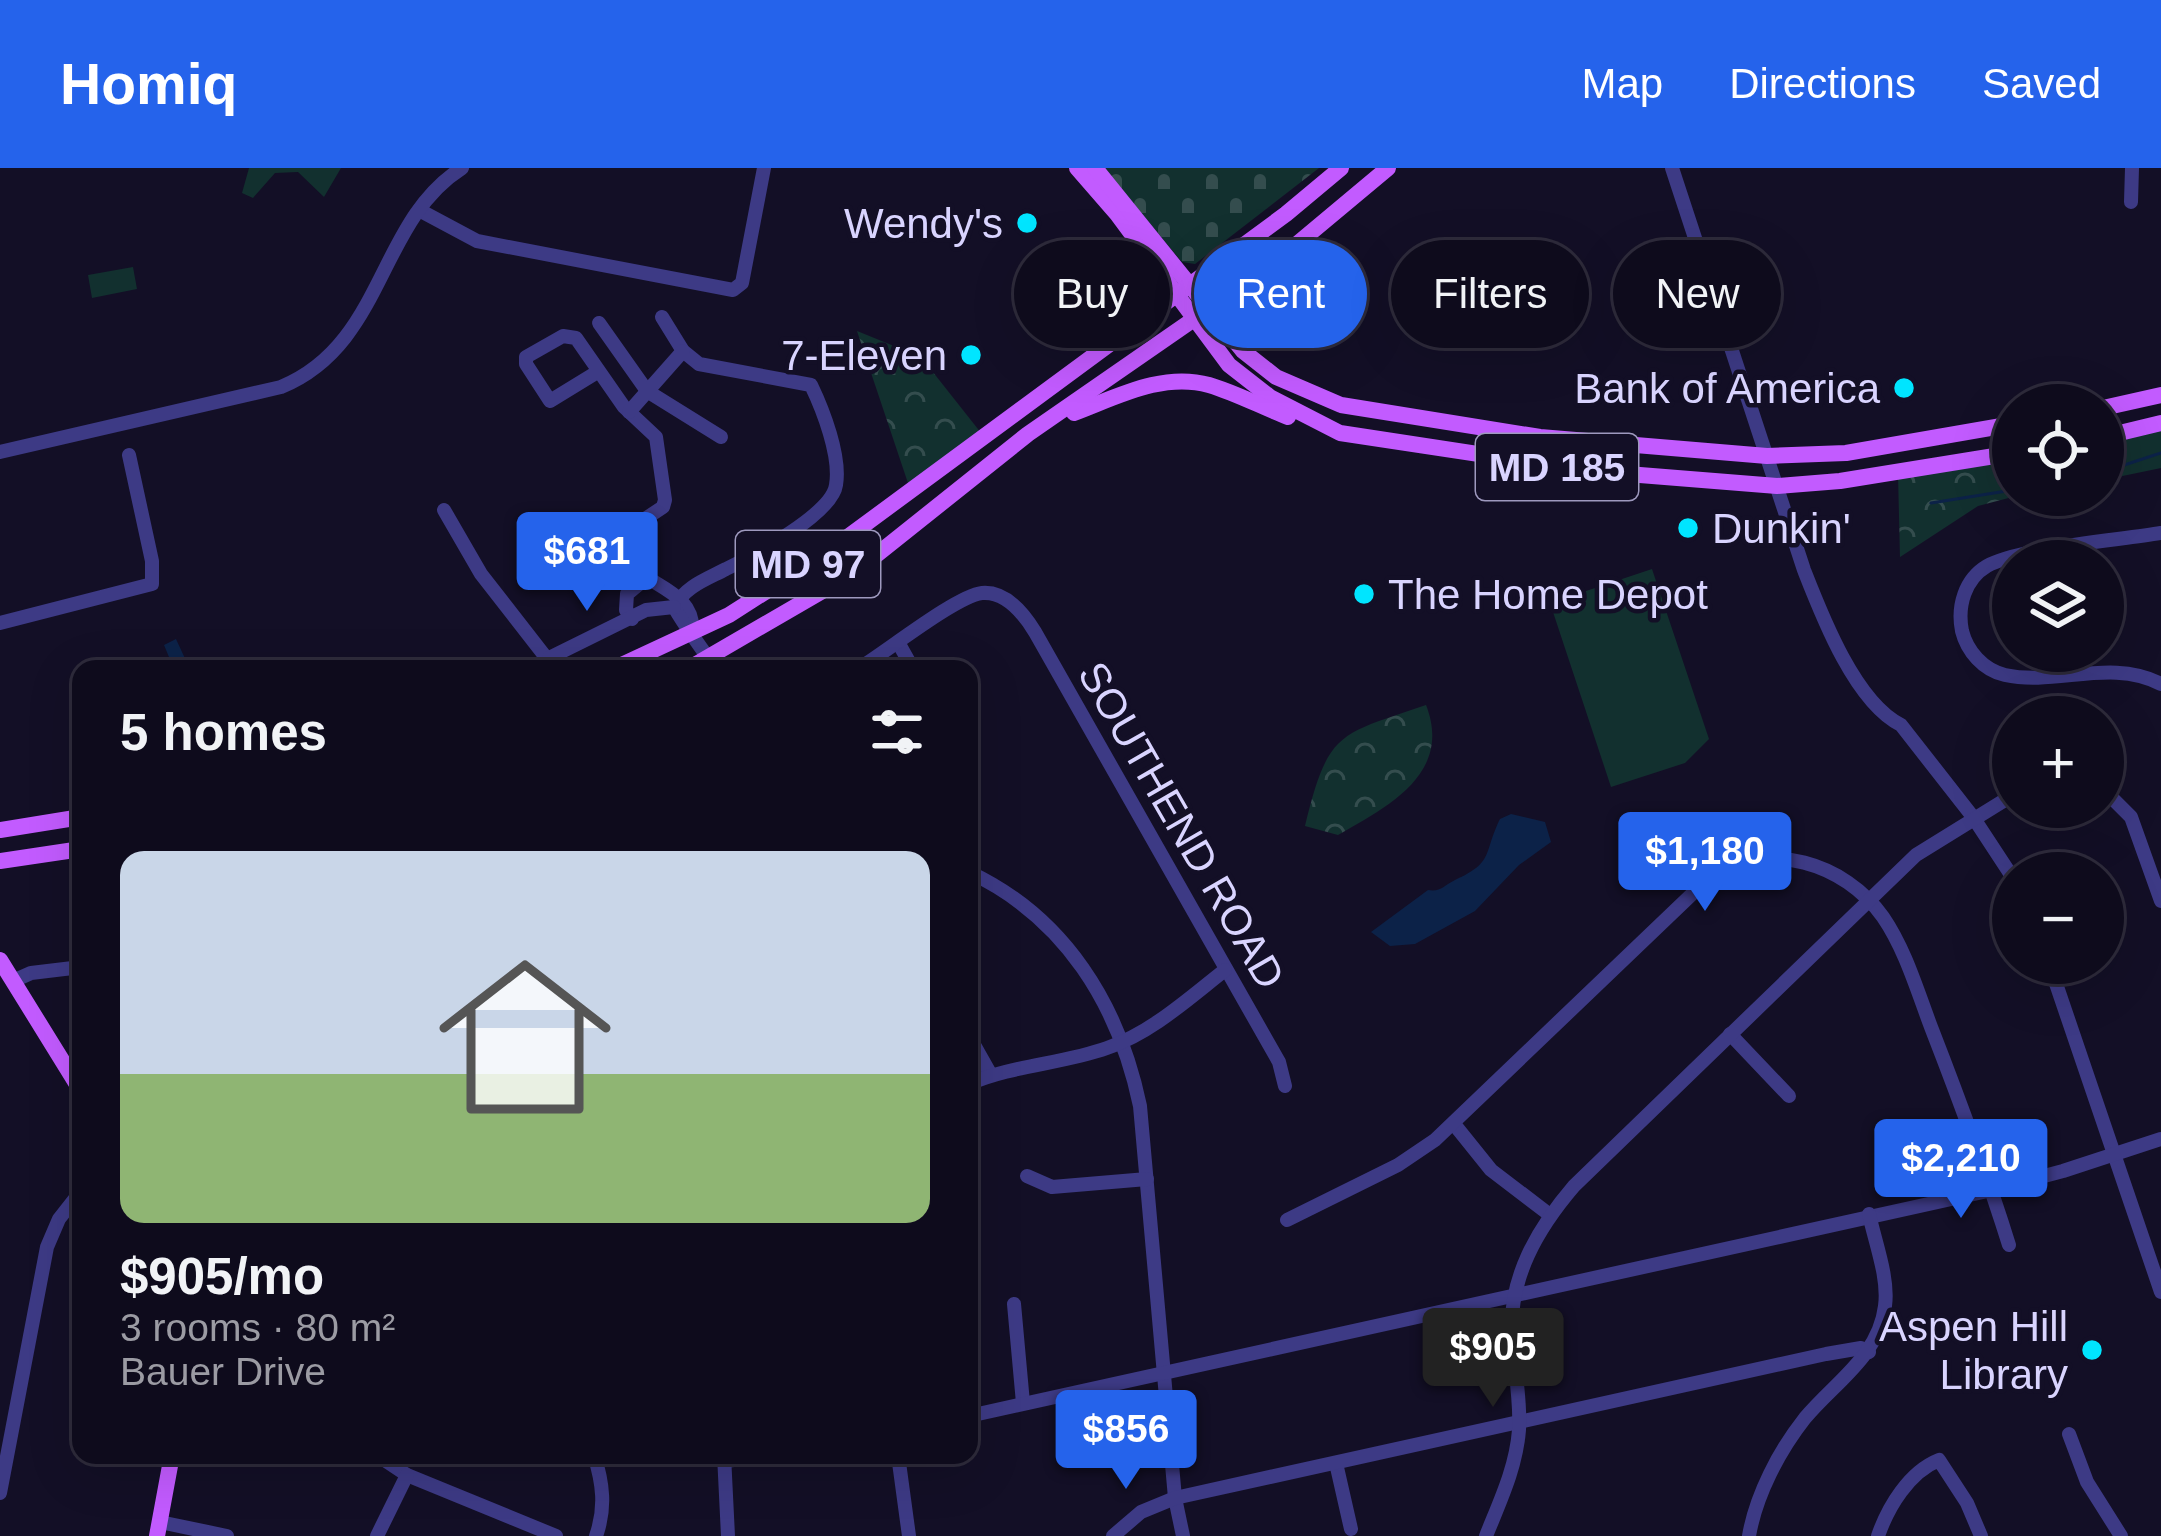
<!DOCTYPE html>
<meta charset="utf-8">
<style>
:root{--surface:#0e0b1c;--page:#1c1929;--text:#f1f3f6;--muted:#9b9ba3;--line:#2e2b3b;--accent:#2563eb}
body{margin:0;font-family:Helvetica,sans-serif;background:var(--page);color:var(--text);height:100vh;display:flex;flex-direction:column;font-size:45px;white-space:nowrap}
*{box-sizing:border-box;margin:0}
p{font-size:39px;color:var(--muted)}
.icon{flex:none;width:66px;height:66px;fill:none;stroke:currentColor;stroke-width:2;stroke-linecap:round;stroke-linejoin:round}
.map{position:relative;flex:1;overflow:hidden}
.side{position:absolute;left:72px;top:492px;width:906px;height:804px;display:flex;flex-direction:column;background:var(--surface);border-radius:24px;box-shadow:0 12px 48px #0002,0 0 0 3px var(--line)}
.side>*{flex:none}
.top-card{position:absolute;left:1014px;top:72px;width:966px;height:108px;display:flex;gap:24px}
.buttons{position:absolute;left:1992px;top:216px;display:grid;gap:24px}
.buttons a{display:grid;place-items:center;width:132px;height:132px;border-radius:50%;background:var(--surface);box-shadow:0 12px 48px #0002,0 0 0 3px var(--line);font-size:60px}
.price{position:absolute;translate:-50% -102px;padding:0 27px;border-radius:12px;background:var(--accent);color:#fff;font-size:39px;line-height:78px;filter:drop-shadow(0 3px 6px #0008)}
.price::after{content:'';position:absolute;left:50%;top:72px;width:36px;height:27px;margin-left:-18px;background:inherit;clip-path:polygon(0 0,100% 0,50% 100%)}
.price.selected{background:#222;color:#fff}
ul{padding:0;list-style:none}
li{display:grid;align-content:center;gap:24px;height:636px;padding:0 48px}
li span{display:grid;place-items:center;height:372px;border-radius:24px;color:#555}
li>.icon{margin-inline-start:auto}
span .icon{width:216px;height:216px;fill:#fffc;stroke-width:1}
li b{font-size:51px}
h2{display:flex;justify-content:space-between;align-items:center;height:144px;padding:0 48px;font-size:51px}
.tag{padding:0 42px;border-radius:54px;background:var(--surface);box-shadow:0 12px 48px #0002,0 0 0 3px var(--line);font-size:42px;line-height:108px}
.tag.selected{background:var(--accent);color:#fff}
header{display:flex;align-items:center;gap:72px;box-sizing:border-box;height:168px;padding:0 60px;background:var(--accent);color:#fff}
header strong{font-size:57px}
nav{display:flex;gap:66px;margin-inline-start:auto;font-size:42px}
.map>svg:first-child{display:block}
.green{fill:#12302f}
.forest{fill:url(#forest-crowns)}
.cemetery{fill:url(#cemetery-stones)}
.water{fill:#0c2248}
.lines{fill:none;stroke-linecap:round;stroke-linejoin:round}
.stream{stroke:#0c2248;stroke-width:3}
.minor{stroke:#3d3a85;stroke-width:14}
.major{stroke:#c25bff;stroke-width:16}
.poi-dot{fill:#00e5ff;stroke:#130f26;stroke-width:4.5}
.labels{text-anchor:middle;stroke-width:9;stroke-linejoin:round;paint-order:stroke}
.shield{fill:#130f26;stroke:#9e99be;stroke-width:3}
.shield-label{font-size:39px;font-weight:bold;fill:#d9d4ff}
.poi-label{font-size:42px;fill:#d9d4ff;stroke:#130f26;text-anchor:end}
.street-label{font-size:42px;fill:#d9d4ff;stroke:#130f26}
</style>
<header>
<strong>Homiq</strong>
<nav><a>Map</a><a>Directions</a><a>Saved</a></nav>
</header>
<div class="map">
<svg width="2161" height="1368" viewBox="0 0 2161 1368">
<defs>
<pattern id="forest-crowns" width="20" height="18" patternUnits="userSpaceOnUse" patternTransform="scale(3)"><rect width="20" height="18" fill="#12302f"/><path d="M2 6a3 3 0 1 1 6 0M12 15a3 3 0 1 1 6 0" fill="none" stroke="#344d4e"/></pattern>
<pattern id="cemetery-stones" width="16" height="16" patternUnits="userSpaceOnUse" patternTransform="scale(3)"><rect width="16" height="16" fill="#12302f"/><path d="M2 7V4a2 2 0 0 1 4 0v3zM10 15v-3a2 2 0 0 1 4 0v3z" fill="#344d4e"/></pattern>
</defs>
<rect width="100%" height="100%" fill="#130f26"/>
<g class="green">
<polygon points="249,0 341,0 324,29 298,4 275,5 253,30 242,25"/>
<polygon points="133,99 137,121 92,130 88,107"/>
<polygon points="1652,401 1709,571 1685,595 1611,619 1550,435"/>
</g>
<g class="forest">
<polygon points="857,163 921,189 985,270 911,324"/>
<polygon points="2161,255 2161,300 2103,312 2103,269"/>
<polygon points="2013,285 2013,327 2020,327 1978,338 1900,389 1898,305"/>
<path d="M1426,537C1453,606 1387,639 1338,667L1305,658C1328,563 1338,567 1426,537Z"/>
</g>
<polygon class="cemetery" points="1104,0 1319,0 1195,96 1182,94"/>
<g class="water">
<polygon points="176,471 188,497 179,501 153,501 151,498 169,489 164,477"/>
<path d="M1511,646L1545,654L1551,674L1519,697L1475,743L1415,776L1390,778L1371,764L1428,722C1441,724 1443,718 1455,712C1495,694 1483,685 1500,651Z"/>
</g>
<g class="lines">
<g class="stream">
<polyline points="2103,304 2161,285"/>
<polyline points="1931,335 2013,322"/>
</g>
<g class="minor">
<path d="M1672,0L1804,402C1822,448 1855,534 1901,557L1973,649L2013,710"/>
<polyline points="2131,34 2132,0"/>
<polyline points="419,42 477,73 733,122 742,115 764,0"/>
<path d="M662,149L683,183L699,196L811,217C823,242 841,288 836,317C832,346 752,389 726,401C705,412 686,418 674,439"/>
<polyline points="599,155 647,223 721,269"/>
<path d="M599,203L550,233L526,196V189L563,168L576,170L624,239L656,269L665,332L663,339L627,363C606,418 698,409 692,465"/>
<polyline points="629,244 683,183"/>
<path d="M0,284L281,219C385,176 377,54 462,0"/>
<polyline points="444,342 481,406 555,501"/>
<path d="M2161,365C2121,372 2018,380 1987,398C1965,411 1957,438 1962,463C1967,483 1983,502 2005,507C2057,518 2111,490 2161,516"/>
<path d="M674,439C686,461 702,479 715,501"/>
<polyline points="632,451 626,442 627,426 645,411"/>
<polyline points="0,455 152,416 152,393 129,287"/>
<polyline points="899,476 913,501"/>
<polyline points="549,490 646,442 674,439"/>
<path d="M858,501C885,485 956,428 982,425C1006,423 1024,446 1035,464L1279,894L1285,918"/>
<polyline points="2103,621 2131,649 2161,733"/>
<path d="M969,704C1065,749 1119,837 1140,938L1175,1330L1183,1368"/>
<polyline points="2049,795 2161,1124"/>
<polyline points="13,813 31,805 81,799"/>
<polyline points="1730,866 1789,928"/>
<polyline points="969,868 991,907"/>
<path d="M969,916C1013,897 1062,896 1107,880C1151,865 1188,831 1225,802"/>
<polyline points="1454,956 1491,1002 1550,1047"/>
<polyline points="1027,1008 1052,1019 1147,1011"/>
<path d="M1287,1052L1398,997L1435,972L1712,707C1769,673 1844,694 1883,749C1905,781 1917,822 1931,859C1959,931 1986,1003 2009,1077"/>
<polyline points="1014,1136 1023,1235"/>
<polyline points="969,1248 1992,1022 2063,1003 2161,971"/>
<polyline points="2069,1266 2087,1314 2121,1368"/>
<polyline points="377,1287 407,1307 556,1368"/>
<path d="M594,1287C603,1315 606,1340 596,1368"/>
<polyline points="724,1287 728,1368"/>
<polyline points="898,1287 909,1368"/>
<polyline points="724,1293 783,1287"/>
<polyline points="1336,1295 1351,1361"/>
<polyline points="0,1325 47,1079 59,1051 81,1023"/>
<polyline points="160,1354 227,1368"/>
<polyline points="377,1368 407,1307"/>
<polyline points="1113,1368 1141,1344 1175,1330 1826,1186 1861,1180 1869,1184"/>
<path d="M1486,1368C1500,1333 1516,1300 1519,1262C1521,1231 1514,1199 1512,1169C1508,1110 1538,1060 1574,1018L1916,687L2013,627"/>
<path d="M1749,1368C1756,1327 1779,1283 1805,1250C1835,1214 1879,1188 1885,1138C1889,1110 1875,1074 1869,1046"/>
<path d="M1878,1368C1888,1339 1909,1304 1939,1292L1967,1335L1981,1368"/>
</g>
<g class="major">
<polyline points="1077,0 1117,46 1229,197 1270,229 1340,265 1590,303 1777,318 1840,313 2013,285"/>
<polyline points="1095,0 1243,183 1276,209 1341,237 1540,269 1767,288 1846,285 2013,256"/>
<polyline points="2103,240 2161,227"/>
<path d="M1074,245C1117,229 1162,204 1209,217C1236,225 1262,239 1288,249"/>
<polyline points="2103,269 2161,255"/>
<polyline points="613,501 729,447 826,385 1286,46 1341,0"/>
<polyline points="688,501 855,404 1028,266 1272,97 1388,0"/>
<polyline points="0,662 81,649"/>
<polyline points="0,693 81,681"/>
<polyline points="0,792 81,923"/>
<polyline points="157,1368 172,1287"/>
</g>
</g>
<g class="poi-dot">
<circle cx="1027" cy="55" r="12"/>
<circle cx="971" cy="187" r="12"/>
<circle cx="1904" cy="220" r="12"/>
<circle cx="1688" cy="360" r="12"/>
<circle cx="1364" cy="426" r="12"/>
<circle cx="2092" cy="1182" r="12"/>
</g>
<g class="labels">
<g class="shield">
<rect x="1476" y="266" width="162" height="66" rx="9"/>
<rect x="736" y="363" width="144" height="66" rx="9"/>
</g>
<g class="shield-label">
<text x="1557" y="313">MD 185</text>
<text x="808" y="410">MD 97</text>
</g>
<g class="poi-label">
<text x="1003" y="70">Wendy's</text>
<text x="947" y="202">7-Eleven</text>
<text x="1880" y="235">Bank of America</text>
<text x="1712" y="375" text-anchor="start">Dunkin'</text>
<text x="1388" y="441" text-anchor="start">The Home Depot</text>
<text x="2068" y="1173">Aspen Hill<tspan x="2068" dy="48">Library</tspan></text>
</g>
<g class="street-label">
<text transform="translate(1182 657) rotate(60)" y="15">SOUTHEND ROAD</text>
</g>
</g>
</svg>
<div class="buttons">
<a><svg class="icon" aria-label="locate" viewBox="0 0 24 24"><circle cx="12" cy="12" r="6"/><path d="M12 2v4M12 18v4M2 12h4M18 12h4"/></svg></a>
<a><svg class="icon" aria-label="layers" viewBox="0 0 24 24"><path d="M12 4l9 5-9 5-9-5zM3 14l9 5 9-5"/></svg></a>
<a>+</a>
<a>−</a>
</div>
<b class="price" style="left:587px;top:446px">$681</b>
<b class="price" style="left:1705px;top:746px">$1,180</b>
<b class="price" style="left:1961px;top:1053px">$2,210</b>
<b class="price selected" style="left:1493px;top:1242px">$905</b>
<b class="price" style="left:1126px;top:1324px">$856</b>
<div class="top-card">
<a class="tag">Buy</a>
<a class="tag selected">Rent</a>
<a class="tag">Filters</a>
<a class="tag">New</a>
</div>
<section class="side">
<h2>5 homes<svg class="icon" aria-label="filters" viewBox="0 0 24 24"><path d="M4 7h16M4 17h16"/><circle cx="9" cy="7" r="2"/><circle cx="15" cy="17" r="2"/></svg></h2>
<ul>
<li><span style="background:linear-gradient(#c9d6e8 60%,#8fb573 0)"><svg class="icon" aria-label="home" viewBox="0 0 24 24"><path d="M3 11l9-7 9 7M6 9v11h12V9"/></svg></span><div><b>$905/mo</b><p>3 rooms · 80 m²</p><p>Bauer Drive</p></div></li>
</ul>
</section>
</div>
